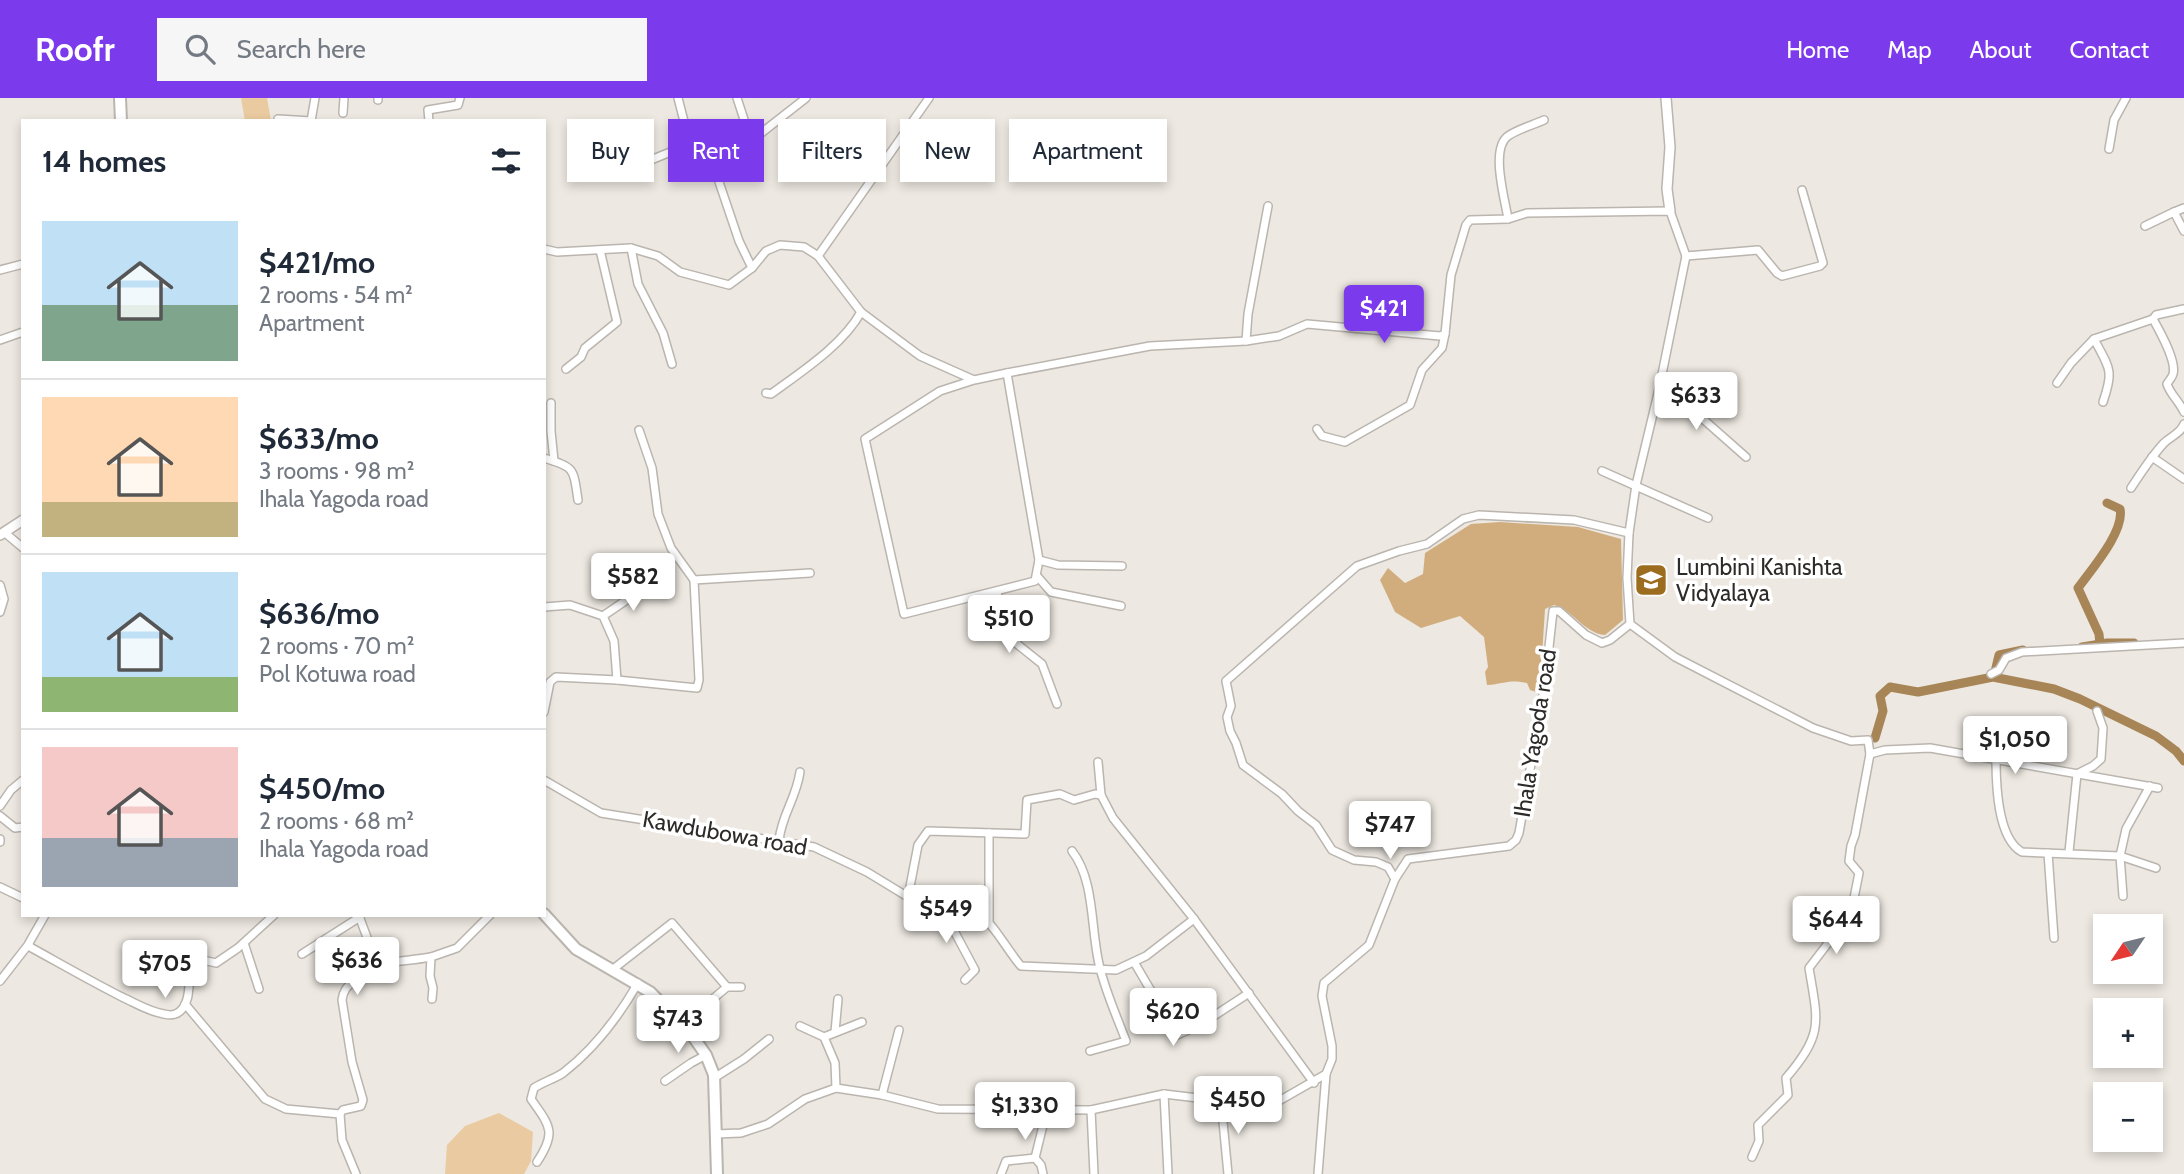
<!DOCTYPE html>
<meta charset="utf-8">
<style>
:root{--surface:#fff;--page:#f6f6f7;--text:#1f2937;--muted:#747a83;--line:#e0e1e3;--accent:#7c3aed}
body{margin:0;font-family:Cabin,sans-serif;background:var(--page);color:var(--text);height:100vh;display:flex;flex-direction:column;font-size:26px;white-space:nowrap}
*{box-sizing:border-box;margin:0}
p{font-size:23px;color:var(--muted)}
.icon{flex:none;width:38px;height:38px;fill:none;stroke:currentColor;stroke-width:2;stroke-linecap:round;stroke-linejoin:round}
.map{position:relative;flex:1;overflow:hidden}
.drawer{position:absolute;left:21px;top:21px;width:525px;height:798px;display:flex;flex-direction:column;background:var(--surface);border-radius:0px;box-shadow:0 4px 10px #0003}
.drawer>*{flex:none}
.hud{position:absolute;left:567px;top:21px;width:665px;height:63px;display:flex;gap:14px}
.needle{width:46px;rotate:235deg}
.controls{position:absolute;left:2093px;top:816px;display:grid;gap:14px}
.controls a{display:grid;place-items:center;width:70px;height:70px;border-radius:0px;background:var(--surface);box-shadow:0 4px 10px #0003;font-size:35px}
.price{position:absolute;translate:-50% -60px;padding:0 16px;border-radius:7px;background:#fff;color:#222;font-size:23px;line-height:46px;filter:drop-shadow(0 2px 4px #0008)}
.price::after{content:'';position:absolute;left:50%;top:42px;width:21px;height:16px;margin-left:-10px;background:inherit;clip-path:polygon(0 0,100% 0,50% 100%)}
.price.selected{background:var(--accent);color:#fff}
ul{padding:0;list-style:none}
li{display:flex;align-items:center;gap:21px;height:175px;padding:0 21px}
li+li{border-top:2px solid var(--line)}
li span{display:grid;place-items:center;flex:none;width:196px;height:140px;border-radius:0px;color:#555}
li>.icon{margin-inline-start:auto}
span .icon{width:84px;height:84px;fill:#fffc;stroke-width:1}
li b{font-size:30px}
h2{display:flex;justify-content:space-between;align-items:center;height:84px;padding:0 21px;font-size:30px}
.pill{padding:0 24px;border-radius:0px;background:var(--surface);box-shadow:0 4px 10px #0003;font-size:24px;line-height:63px}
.pill.selected{background:var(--accent);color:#fff}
header{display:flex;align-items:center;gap:42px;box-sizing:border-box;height:98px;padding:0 35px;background:var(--accent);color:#fff}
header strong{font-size:33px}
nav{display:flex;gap:38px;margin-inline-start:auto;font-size:24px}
.search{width:490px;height:63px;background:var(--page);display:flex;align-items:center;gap:18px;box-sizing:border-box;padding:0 24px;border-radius:0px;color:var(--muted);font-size:26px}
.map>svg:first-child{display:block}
.green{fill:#eacaa0}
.forest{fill:#d1ad7e}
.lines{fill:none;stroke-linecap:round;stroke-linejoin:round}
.canal{stroke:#a78557;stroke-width:9}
.minor-casing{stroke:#bab5ae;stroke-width:10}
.tertiary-casing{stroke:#bab5ae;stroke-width:12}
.primary-casing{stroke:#bab5ae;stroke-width:14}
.minor{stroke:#fff;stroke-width:7}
.tertiary{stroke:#fff;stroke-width:9}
.primary{stroke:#fff;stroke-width:10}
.labels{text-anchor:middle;stroke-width:7;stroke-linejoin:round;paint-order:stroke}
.poi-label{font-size:23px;fill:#2d2b29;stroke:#fff;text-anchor:start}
.street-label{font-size:23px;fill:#2d2b29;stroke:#fff}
</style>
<header>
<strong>Roofr</strong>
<div class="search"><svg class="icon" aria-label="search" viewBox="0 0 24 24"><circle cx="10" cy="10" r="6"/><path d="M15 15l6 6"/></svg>Search here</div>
<nav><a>Home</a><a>Map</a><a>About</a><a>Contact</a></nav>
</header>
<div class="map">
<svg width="2184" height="1076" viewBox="0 0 2184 1076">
<rect width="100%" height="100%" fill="#ede8e1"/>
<g class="green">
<polygon points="241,0 267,0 271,23 245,23"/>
<polygon points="499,1015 533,1034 531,1063 524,1076 445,1076 447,1047 465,1028"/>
</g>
<path class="forest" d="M1500,424L1578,429L1621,441L1623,522L1605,537C1584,535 1574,513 1554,507L1545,511L1540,589L1536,594L1530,592L1527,585C1508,581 1504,586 1487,587L1485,574L1488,569L1484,539L1460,518L1421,530L1395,514L1380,482L1388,470L1405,485L1423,476L1425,455L1471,426Z"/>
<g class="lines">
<g class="canal">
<path d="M2100,546L2099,536L2078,490C2091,472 2125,433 2120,411L2107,405"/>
<polyline points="2082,549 2107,545 2134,545"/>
<polyline points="1994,578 1999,557 2023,552"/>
<polyline points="1875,640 1883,613 1880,598 1890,589 1918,594 1993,579 2054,591 2080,601 2156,638 2176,653 2184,663"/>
</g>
<defs>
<g id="minor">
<polyline points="678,0 686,31 716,75 739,143 752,170"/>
<polyline points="737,0 751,43"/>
<polyline points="378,2 378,0"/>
<polyline points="343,15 344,0"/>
<polyline points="278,21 311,23 315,0"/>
<polyline points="429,23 428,12 458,7 460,0"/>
<polyline points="2109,51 2114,22 2126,0"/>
<polyline points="636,68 695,44"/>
<polyline points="714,72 806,0"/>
<polyline points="2184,110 2174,114 2184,133"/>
<path d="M1508,121C1505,101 1490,51 1508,38C1518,31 1533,27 1544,22"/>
<polyline points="2145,128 2174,114"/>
<polyline points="631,150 638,186 663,235 672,266"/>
<polyline points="544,151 557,154 631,150 658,158 680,174 729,187 752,170 766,153 780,147 804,149 818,158 861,214 920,258 974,282 1007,275 1039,462 1035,483 904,516 865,341 940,293 974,282"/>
<polyline points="818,158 929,0"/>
<polyline points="1686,158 1758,152 1777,175 1782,178 1820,168 1823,165 1802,92"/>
<polyline points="0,172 23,166"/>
<path d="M2184,211L2156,217L2153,221C2159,232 2177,263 2173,276C2173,278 2168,284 2167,286C2170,296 2179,303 2184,314"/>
<path d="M2094,241C2110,271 2114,272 2103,304"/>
<polyline points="0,242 23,234"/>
<polyline points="1246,243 1248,216 1268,108"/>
<polyline points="566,271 581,259 585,250 617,224 600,152"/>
<polyline points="2057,285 2071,265 2094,241 2153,221"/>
<polyline points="1659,291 1686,306 1746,359"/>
<path d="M766,295L771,296C801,274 843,247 861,214"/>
<polyline points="551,305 551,333 554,363"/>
<polyline points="1317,331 1322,338 1345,344 1410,307 1422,272 1442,250 1445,236"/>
<polyline points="639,332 652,370 658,416 671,450 694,482"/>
<polyline points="2152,359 2184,381"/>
<path d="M544,360C575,370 573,369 578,402"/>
<polyline points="1602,373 1708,420"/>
<path d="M2131,390C2141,375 2151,359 2164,345C2171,338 2180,336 2184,326"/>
<polyline points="4,434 23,450"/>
<polyline points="1039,462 1058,467 1122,468"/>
<polyline points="1037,478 1051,494 1121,508"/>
<polyline points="0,487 4,501 0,514"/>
<polyline points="997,494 999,503 1014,525 1017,546 1042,566 1057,606"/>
<polyline points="544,509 570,507 603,518 614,543 617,582"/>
<polyline points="603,518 647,488"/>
<path d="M1630,526L1675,559L1813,630L1851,643L1868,642L1870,656L1855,737L1851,748L1849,763L1859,775L1851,815L1809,870C1818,924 1824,936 1786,980L1788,997L1758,1027L1759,1043L1752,1059"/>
<polyline points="1991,576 1999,572 2006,560 2022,554 2184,545"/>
<polyline points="544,614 550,584 556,579 617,582 697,590 699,582 694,482 810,475"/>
<polyline points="1870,656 1885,652 1930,650 2158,690"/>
<path d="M1996,660C1996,686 1997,740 2022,754L2120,758L2156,770"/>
<polyline points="1098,664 1101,697 1113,720 1194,821 1314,985"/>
<path d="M544,682L601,715L814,749L867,774L931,813L982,819C993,825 1010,856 1021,868L1116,872L1146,858L1194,821"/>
<polyline points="0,708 11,692 23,682"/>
<polyline points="0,718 15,730 23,729"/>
<polyline points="989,735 989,823"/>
<polyline points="0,741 0,744"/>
<path d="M779,742C782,716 796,701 800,674"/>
<path d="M1072,753C1096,784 1090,833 1100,870C1106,895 1117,919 1126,943L1090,953"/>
<polyline points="2069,754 2077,676 2093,668 2101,661 2103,630 2097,613"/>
<polyline points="2048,755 2054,840"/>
<polyline points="1395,781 1388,769 1376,764 1354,762 1332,752 1316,727 1298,713 1282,696 1243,667 1236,645 1230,633 1227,619 1231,608 1226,583 1357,468 1399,453 1427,446 1463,421 1479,417 1574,422 1629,435"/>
<polyline points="0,789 23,800"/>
<polyline points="2123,798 2120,758 2126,731 2150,688"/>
<polyline points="908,799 918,747 928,733 1025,736 1027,702 1060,696 1074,702 1095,696 1101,697"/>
<polyline points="944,814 975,872 965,882"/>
<path d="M45,817L29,845L30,849C61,866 92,884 124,900C137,906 150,914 164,916C172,918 178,917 183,910C193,897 185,877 196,864L203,862L216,865L238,850L274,817"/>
<polyline points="359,818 377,866"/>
<polyline points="244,845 259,891"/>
<polyline points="302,856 360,819"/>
<polyline points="1134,864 1177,937 1200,927 1249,895"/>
<polyline points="612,872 672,825 727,889 683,926"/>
<polyline points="0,883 28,847"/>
<polyline points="727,889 741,889"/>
<polyline points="432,901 433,890 430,878 431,859 457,850 490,817"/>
<polyline points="185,906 265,1001 286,1011 340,1016"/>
<polyline points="800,928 824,939 835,965 836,990"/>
<polyline points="835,934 838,901"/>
<polyline points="824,939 862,924"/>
<polyline points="714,980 744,961 769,941"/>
<polyline points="665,983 691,965 706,957"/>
<polyline points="1164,996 1168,1076"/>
<polyline points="882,997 899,932"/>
<polyline points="1221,1003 1228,1076"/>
<polyline points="1091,1012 1094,1076"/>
<polyline points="715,1036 741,1035 768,1026 805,1001 836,990 882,997 938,1011 1091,1012 1164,996 1240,1005 1277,1004 1326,976 1332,961 1332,948 1322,898 1324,885 1369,847 1395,781 1408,761 1509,748 1516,742 1519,735 1545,585 1553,513 1559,513 1586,537 1602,545 1610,542 1630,526 1627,480 1629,435 1636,387 1659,291 1686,158 1670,113 1527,115 1508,121 1470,122 1466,127 1451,177 1445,236 1440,238 1307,226 1279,238 1246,243 1150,248 1007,275"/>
<path d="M537,1064C557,1034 550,1028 531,1001L534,990C543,984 554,981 563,975C593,952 619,918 638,885"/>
<path d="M356,1076L342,1042L340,1016L343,1012L361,1008L363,1002L352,964L342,902C343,893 347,889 353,883C377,860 400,865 431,859"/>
<polyline points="1001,1076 1006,1063 1035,1060"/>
<polyline points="1043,1076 1041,1067 1035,1060 1047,1011"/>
<polyline points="1318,1076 1326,976"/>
</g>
<g id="tertiary">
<polyline points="1666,0 1670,49 1667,91 1670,113"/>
<polyline points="0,437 23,422"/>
</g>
<g id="primary">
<polyline points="120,0 121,23"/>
<polyline points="544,816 576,851 650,894 692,937 706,957 714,977 717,1076"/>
</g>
</defs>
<use href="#minor" class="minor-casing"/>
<use href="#tertiary" class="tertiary-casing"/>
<use href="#primary" class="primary-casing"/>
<use href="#minor" class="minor"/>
<use href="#tertiary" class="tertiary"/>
<use href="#primary" class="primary"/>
</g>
<defs>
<symbol id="school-square" viewBox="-11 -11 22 22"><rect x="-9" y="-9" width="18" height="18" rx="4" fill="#9c6c1f" stroke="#fff"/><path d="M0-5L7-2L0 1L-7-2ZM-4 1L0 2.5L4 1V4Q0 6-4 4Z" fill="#fff"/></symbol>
</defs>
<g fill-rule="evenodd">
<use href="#school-square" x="1632" y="463" width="38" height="38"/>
</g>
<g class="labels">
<g class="poi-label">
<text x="1676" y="477">Lumbini Kanishta<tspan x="1676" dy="26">Vidyalaya</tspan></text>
</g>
<g class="street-label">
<text transform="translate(1535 635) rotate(-81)" y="8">Ihala Yagoda road</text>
<text transform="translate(725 735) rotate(10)" y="8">Kawdubowa road</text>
</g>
</g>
</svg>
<div class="controls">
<a><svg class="needle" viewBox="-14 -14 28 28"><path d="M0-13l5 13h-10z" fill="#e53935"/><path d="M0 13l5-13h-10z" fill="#747a83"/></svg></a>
<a>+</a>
<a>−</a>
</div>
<b class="price selected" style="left:1384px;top:247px">$421</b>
<b class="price" style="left:1696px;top:334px">$633</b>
<b class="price" style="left:633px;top:515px">$582</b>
<b class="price" style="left:1009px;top:557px">$510</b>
<b class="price" style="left:2015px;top:678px">$1,050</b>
<b class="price" style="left:1390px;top:763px">$747</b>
<b class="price" style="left:946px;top:847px">$549</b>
<b class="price" style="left:1836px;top:858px">$644</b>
<b class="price" style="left:357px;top:899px">$636</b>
<b class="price" style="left:165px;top:902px">$705</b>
<b class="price" style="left:1173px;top:950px">$620</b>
<b class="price" style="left:678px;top:957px">$743</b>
<b class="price" style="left:1238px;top:1038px">$450</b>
<b class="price" style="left:1025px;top:1044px">$1,330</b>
<div class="hud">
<a class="pill">Buy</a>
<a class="pill selected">Rent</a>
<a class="pill">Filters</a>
<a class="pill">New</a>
<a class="pill">Apartment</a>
</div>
<section class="drawer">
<h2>14 homes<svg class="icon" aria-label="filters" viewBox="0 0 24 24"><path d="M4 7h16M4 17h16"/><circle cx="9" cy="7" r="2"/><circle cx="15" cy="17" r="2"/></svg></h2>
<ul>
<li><span style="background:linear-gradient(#bfe0f5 60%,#7fa58c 0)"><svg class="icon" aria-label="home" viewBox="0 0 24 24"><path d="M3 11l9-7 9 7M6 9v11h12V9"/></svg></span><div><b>$421/mo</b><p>2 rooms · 54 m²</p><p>Apartment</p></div></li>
<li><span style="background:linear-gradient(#ffd9b3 75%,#c2b280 0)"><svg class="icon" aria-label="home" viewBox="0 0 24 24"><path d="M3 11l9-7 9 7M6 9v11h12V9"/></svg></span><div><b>$633/mo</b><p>3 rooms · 98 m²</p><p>Ihala Yagoda road</p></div></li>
<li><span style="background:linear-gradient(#bfe0f5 75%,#8fb573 0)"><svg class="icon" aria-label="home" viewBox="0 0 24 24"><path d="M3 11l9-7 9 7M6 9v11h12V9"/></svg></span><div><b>$636/mo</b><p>2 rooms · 70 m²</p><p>Pol Kotuwa road</p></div></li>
<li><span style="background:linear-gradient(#f6c9c9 65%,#9aa5b1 0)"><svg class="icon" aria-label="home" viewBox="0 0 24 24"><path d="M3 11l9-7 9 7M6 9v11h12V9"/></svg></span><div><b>$450/mo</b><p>2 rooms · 68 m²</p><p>Ihala Yagoda road</p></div></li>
</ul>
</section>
</div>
